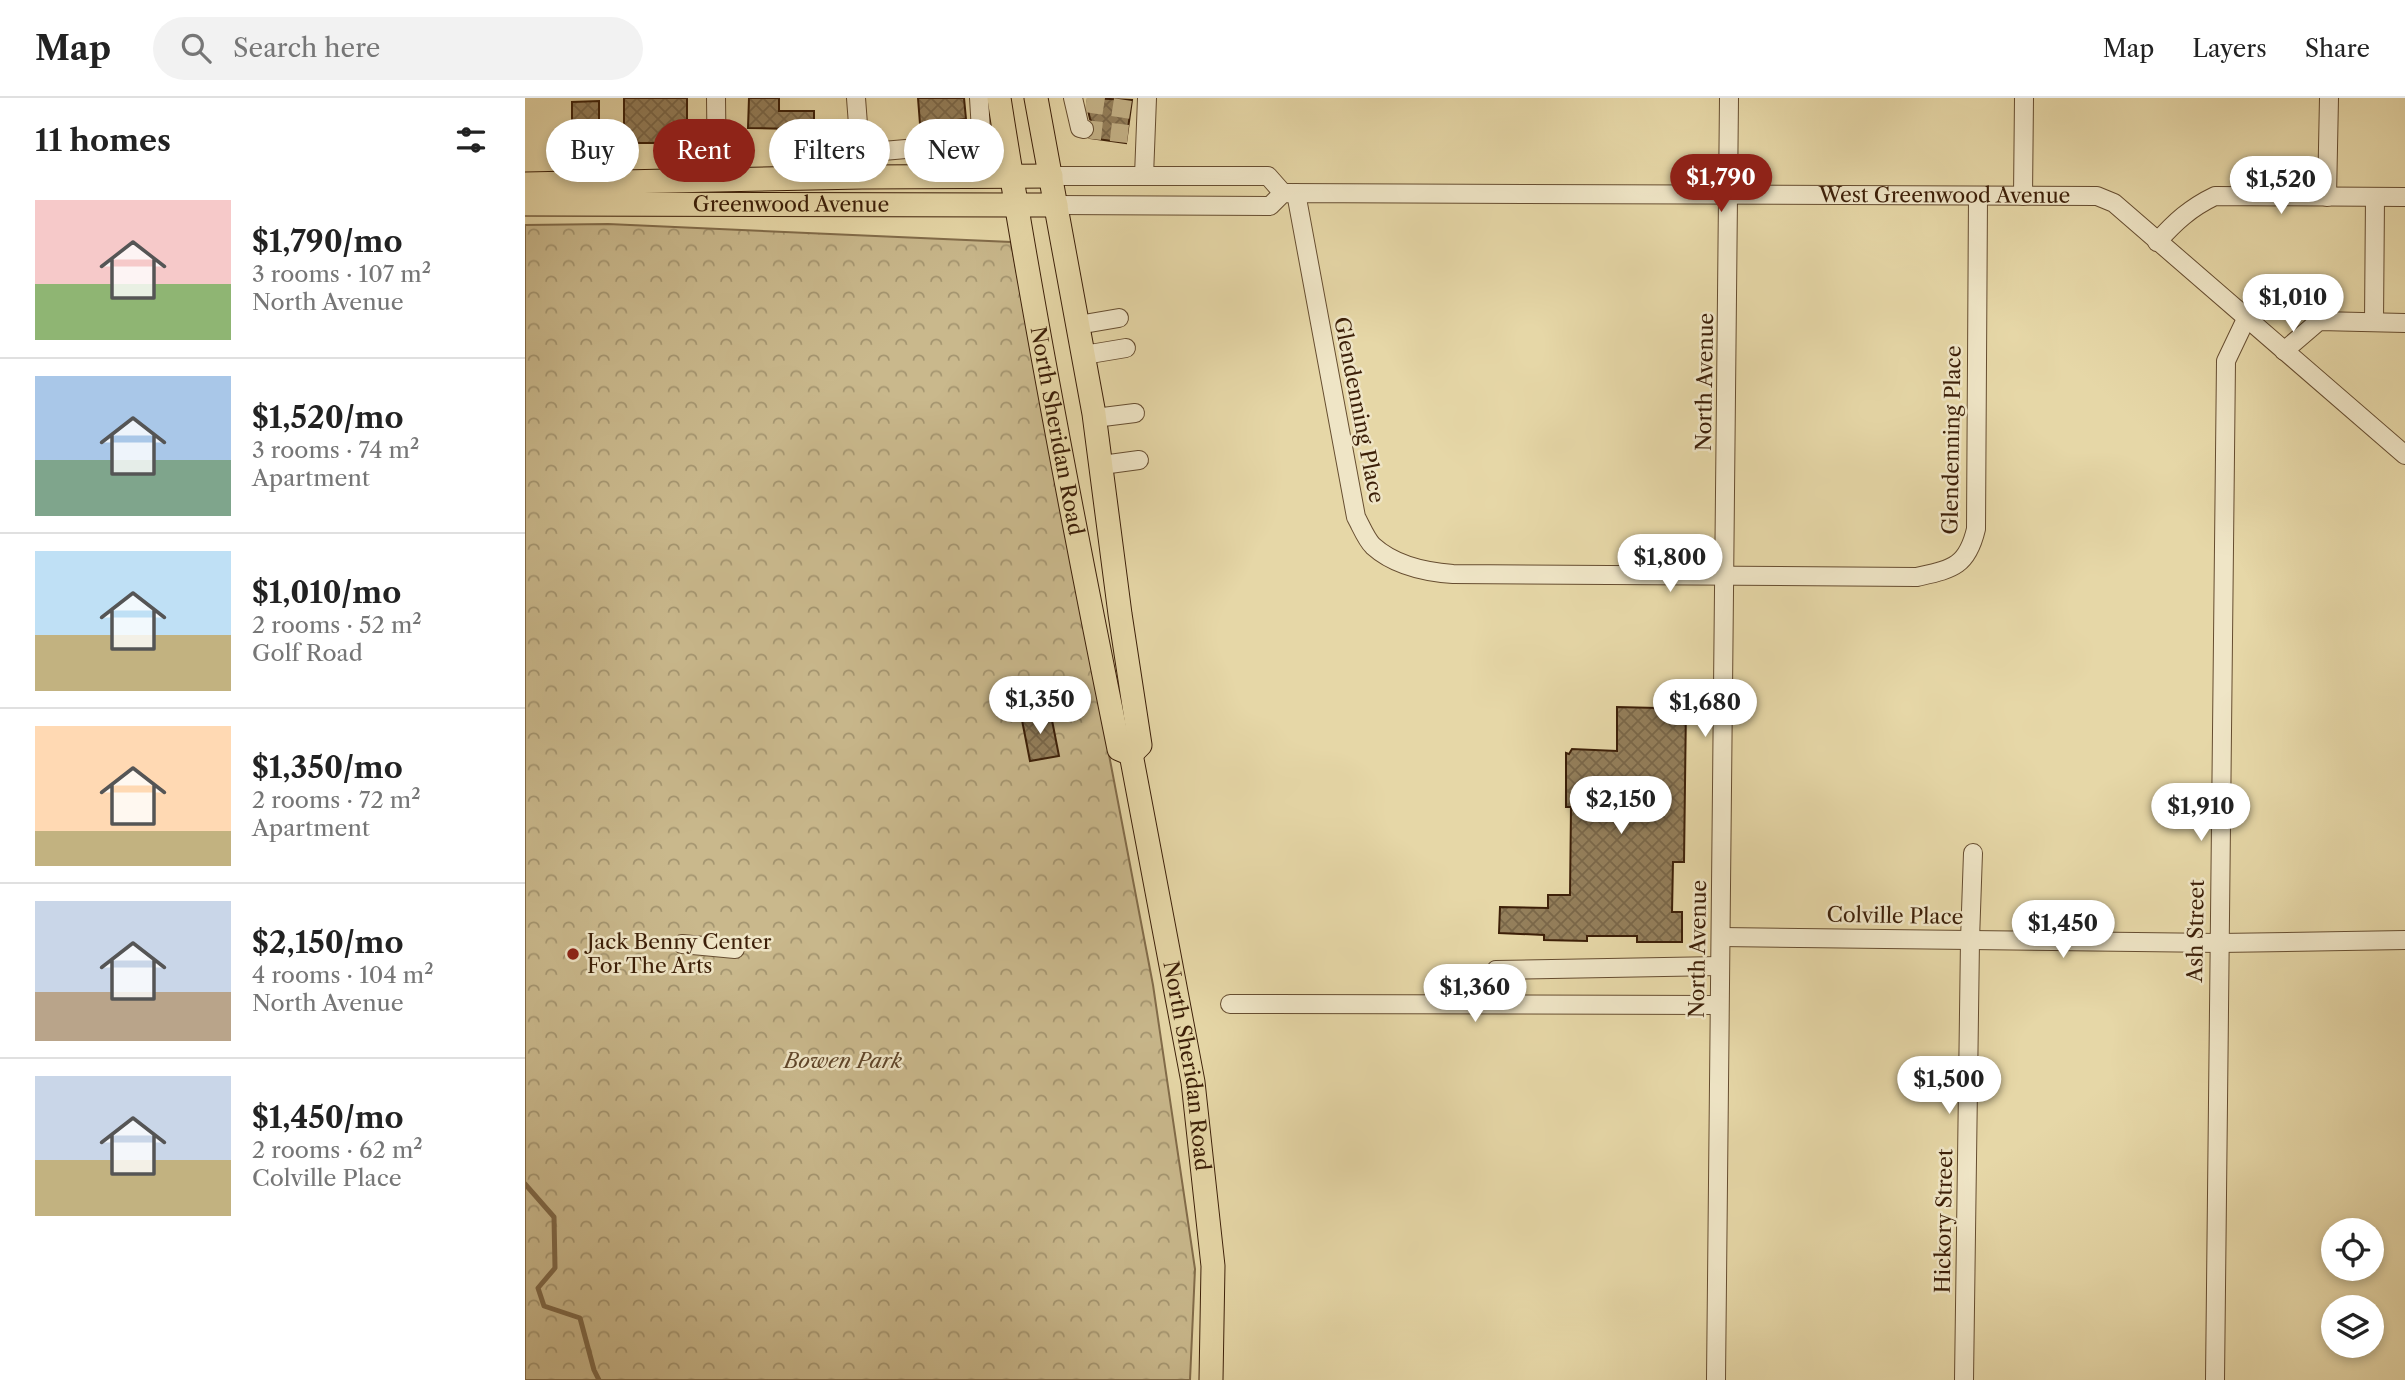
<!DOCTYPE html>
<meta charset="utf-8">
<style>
:root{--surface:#fff;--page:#f2f2f2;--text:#222;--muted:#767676;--line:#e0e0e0;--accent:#8f2418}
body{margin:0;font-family:"Libre Caslon Text",serif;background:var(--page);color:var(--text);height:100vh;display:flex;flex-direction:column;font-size:26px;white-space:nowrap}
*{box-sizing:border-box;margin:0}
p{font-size:23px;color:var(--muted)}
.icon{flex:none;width:38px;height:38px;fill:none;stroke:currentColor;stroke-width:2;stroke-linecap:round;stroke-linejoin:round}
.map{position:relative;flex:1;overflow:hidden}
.details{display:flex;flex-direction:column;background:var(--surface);width:525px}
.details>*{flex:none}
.hud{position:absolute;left:21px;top:21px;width:665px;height:63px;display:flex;gap:14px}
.buttons{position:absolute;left:1796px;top:1120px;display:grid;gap:14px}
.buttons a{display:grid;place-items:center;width:63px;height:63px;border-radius:50%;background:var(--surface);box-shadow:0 4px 10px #0003;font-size:35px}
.price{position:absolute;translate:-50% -60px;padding:0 16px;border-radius:24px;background:#fff;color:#222;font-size:23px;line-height:46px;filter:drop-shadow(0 2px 4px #0008)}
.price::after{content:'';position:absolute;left:50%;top:42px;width:21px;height:16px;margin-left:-10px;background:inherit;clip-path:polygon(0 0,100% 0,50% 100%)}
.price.selected{background:var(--accent);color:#fff}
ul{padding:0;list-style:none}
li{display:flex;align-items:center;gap:21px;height:175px;padding:0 35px}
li+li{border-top:2px solid var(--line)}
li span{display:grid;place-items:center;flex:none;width:196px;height:140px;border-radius:0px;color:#555}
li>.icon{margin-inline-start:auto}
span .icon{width:84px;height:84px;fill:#fffc;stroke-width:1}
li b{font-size:30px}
h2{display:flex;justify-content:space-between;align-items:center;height:84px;padding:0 35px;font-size:30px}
.chip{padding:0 24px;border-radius:32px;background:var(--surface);box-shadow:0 4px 10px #0003;font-size:24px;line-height:63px}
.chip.selected{background:var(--accent);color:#fff}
header{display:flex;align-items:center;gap:42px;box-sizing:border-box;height:98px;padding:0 35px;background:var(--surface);border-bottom:2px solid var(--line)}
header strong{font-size:33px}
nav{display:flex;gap:38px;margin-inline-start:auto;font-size:24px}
.search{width:490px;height:63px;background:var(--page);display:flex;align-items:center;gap:18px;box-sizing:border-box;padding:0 24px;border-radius:38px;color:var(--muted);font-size:26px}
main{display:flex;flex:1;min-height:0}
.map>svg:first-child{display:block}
.park{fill:url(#park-crowns);stroke:#826c4a;stroke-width:2}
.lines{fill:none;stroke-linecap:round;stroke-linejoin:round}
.stream{stroke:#7f6847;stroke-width:5}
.building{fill:url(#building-cross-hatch);stroke:#3c1f08;stroke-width:2}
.minor-tunnel{stroke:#c4b287;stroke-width:18;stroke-dasharray:18 9;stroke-linecap:butt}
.minor-casing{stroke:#664d30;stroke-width:20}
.major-casing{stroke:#3c1f08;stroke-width:25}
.minor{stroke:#efe5c6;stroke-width:18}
.major{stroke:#e6d7a7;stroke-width:23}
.poi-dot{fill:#8f2418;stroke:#efe5c6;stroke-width:2.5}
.labels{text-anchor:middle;stroke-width:5;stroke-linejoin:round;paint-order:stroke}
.street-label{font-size:21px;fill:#3c1f08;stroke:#efe5c6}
.poi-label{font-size:21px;fill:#3c1f08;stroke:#efe5c6;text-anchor:start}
.park-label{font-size:21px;font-style:italic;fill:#5f4529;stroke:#efe5c6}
</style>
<header>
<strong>Map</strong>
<div class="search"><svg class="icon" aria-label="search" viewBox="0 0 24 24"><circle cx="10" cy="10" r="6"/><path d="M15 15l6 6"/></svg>Search here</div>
<nav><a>Map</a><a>Layers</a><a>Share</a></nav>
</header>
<main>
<section class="details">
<h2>11 homes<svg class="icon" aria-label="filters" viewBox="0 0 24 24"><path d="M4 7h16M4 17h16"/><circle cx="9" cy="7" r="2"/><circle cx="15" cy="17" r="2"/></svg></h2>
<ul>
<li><span style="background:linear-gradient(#f6c9c9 60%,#8fb573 0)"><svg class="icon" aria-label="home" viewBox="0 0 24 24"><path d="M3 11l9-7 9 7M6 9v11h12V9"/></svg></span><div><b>$1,790/mo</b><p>3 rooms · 107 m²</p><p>North Avenue</p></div></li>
<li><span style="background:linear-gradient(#a9c7e8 60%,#7fa58c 0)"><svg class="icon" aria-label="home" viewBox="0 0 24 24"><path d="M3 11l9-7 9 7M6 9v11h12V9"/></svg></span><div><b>$1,520/mo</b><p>3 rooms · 74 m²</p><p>Apartment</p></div></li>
<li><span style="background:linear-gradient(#bfe0f5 60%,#c2b280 0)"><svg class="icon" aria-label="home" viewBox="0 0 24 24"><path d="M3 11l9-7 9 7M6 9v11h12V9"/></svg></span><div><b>$1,010/mo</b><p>2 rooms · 52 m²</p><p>Golf Road</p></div></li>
<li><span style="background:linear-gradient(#ffd9b3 75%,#c2b280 0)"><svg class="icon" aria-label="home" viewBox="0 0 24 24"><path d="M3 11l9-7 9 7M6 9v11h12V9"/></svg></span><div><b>$1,350/mo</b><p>2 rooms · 72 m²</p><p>Apartment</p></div></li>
<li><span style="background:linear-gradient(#c9d6e8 65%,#b9a48a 0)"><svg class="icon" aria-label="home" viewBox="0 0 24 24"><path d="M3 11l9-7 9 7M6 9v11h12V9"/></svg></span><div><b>$2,150/mo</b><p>4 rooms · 104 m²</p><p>North Avenue</p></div></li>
<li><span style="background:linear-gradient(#c9d6e8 60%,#c2b280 0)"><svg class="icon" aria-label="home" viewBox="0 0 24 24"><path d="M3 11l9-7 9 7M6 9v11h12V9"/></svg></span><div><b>$1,450/mo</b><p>2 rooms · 62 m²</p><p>Colville Place</p></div></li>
</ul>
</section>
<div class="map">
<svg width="1880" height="1282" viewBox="0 0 1880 1282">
<defs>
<pattern id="park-crowns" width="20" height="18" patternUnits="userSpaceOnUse" patternTransform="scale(1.75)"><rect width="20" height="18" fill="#c9b88c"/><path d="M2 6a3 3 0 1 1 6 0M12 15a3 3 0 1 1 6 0" fill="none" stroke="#a49570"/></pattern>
<pattern id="building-cross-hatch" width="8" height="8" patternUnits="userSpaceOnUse" patternTransform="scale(1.75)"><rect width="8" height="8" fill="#947f5b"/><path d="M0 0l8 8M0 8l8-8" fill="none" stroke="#7a6749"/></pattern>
</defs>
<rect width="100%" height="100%" fill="#e6d7a7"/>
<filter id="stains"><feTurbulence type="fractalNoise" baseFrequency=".00286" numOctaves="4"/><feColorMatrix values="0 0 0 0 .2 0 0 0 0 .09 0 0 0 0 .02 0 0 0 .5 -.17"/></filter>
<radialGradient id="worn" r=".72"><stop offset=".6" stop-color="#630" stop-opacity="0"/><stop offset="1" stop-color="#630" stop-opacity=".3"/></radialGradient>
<polygon class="park" points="83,126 486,144 628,887 670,1171 665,1282 0,1282 0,127"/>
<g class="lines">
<polyline class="stream" points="0,1086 29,1119 30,1170 13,1190 19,1208 55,1220 69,1272 74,1282"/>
</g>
<g class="building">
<rect x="99" y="0" width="63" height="45"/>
<polygon points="224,0 254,0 254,13 289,13 289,66 266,65 267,31 223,30"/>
<polygon points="393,0 439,0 441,21 395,26"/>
<polygon points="563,0 607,2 601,45 565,40 570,34 570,29 565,21 562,8"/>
<polygon points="74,3 74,45 47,45 47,4"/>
<polygon points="1133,608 1161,608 1159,764 1148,764 1147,814 1157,814 1157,844 1112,844 1112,838 1062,838 1062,843 1019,842 1019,837 974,835 975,809 1023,810 1023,797 1045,797 1046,709 1041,709 1041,655 1044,656 1047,651 1092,653 1092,609 1133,610"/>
<polygon points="525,612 534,658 505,663 496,617"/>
</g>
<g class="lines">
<g class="minor-tunnel">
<polyline points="561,5 606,12"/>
<polyline points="559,31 603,36"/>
</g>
<defs>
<g id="minor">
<polyline points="191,0 192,82"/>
<polyline points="331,0 336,66"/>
<polyline points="548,0 555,30 559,31"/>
<polyline points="335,55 438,46 456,33 454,0"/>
<polyline points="526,78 743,78 758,95"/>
<polyline points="619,78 622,0"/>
<path d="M771,95L831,419C836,428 841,441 848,448C870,468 900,474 928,476L1392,479C1427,471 1442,469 1451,431L1453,98"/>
<polyline points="1498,98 1499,0"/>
<polyline points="1802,99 1804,0"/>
<path id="s1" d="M531,107L745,108L758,95L1572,98L1589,105L1880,357"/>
<path d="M1632,144C1650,124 1665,110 1690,98L1880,99"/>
<polyline points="1849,224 1850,99"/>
<polyline points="553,227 594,220"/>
<polyline points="1759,253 1794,223 1880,225"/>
<polyline points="559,257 601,250"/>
<polyline points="570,320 610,315"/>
<polyline points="577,367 614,362"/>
<polyline points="1196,839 1694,845 1880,842"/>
<polyline points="157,846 210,851"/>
<polyline points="705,906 1194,907"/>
<polyline points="967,906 966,880 971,872 1195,868"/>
<polyline points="1191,1282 1204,0"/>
<polyline points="1439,1282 1445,842 1448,755"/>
<polyline points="1690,1282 1701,263 1721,221"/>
</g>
<g id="major">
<path id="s2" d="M474,0C508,218 550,435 594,651L606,656"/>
<polyline points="511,0 569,316 595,516 615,647 606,656"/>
<polyline points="0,86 337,79 526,78"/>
<path id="s3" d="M0,106L531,107"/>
<path id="s4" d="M606,656L668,984L688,1168L686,1282"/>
</g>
</defs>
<use href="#minor" class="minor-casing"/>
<use href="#major" class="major-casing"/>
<use href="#minor" class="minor"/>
<use href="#major" class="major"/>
</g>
<circle class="poi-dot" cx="48" cy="856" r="7"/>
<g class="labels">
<g class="street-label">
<text dy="7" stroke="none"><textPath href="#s1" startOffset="894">West Greenwood Avenue</textPath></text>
<text dy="7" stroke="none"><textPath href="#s3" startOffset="266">Greenwood Avenue</textPath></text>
<text transform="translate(1180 284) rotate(-89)" y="7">North Avenue</text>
<text transform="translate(834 312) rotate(79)" y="7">Glendenning Place</text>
<text dy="7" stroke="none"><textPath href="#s2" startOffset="338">North Sheridan Road</textPath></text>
<text transform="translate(1427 342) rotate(-89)" y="7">Glendenning Place</text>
<text transform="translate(1370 818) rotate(1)" y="7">Colville Place</text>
<text transform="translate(1671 833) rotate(-89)" y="7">Ash Street</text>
<text transform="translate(1173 851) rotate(-89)" y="7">North Avenue</text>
<text dy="7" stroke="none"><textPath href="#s4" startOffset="317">North Sheridan Road</textPath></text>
<text transform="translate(1419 1123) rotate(-89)" y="7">Hickory Street</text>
</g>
<g class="poi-label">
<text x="62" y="851">Jack Benny Center<tspan x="62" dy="24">For The Arts</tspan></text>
</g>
<g class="park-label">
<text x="318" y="970">Bowen Park</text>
</g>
</g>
<rect width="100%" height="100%" filter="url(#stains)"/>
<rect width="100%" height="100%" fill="url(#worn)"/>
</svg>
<div class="buttons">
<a><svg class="icon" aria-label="locate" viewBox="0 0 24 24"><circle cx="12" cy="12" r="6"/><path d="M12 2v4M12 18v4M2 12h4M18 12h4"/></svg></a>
<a><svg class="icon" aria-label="layers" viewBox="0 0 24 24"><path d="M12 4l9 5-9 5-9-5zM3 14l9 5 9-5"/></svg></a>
</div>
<b class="price selected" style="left:1196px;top:116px">$1,790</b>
<b class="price" style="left:1756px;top:118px">$1,520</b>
<b class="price" style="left:1768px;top:236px">$1,010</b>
<b class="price" style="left:1145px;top:496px">$1,800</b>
<b class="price" style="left:515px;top:638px">$1,350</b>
<b class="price" style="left:1180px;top:641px">$1,680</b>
<b class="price" style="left:1096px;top:738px">$2,150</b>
<b class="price" style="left:1676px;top:745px">$1,910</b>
<b class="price" style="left:1538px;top:862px">$1,450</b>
<b class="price" style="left:950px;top:926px">$1,360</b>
<b class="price" style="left:1424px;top:1018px">$1,500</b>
<div class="hud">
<a class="chip">Buy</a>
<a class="chip selected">Rent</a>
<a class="chip">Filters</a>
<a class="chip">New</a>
</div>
</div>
</main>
